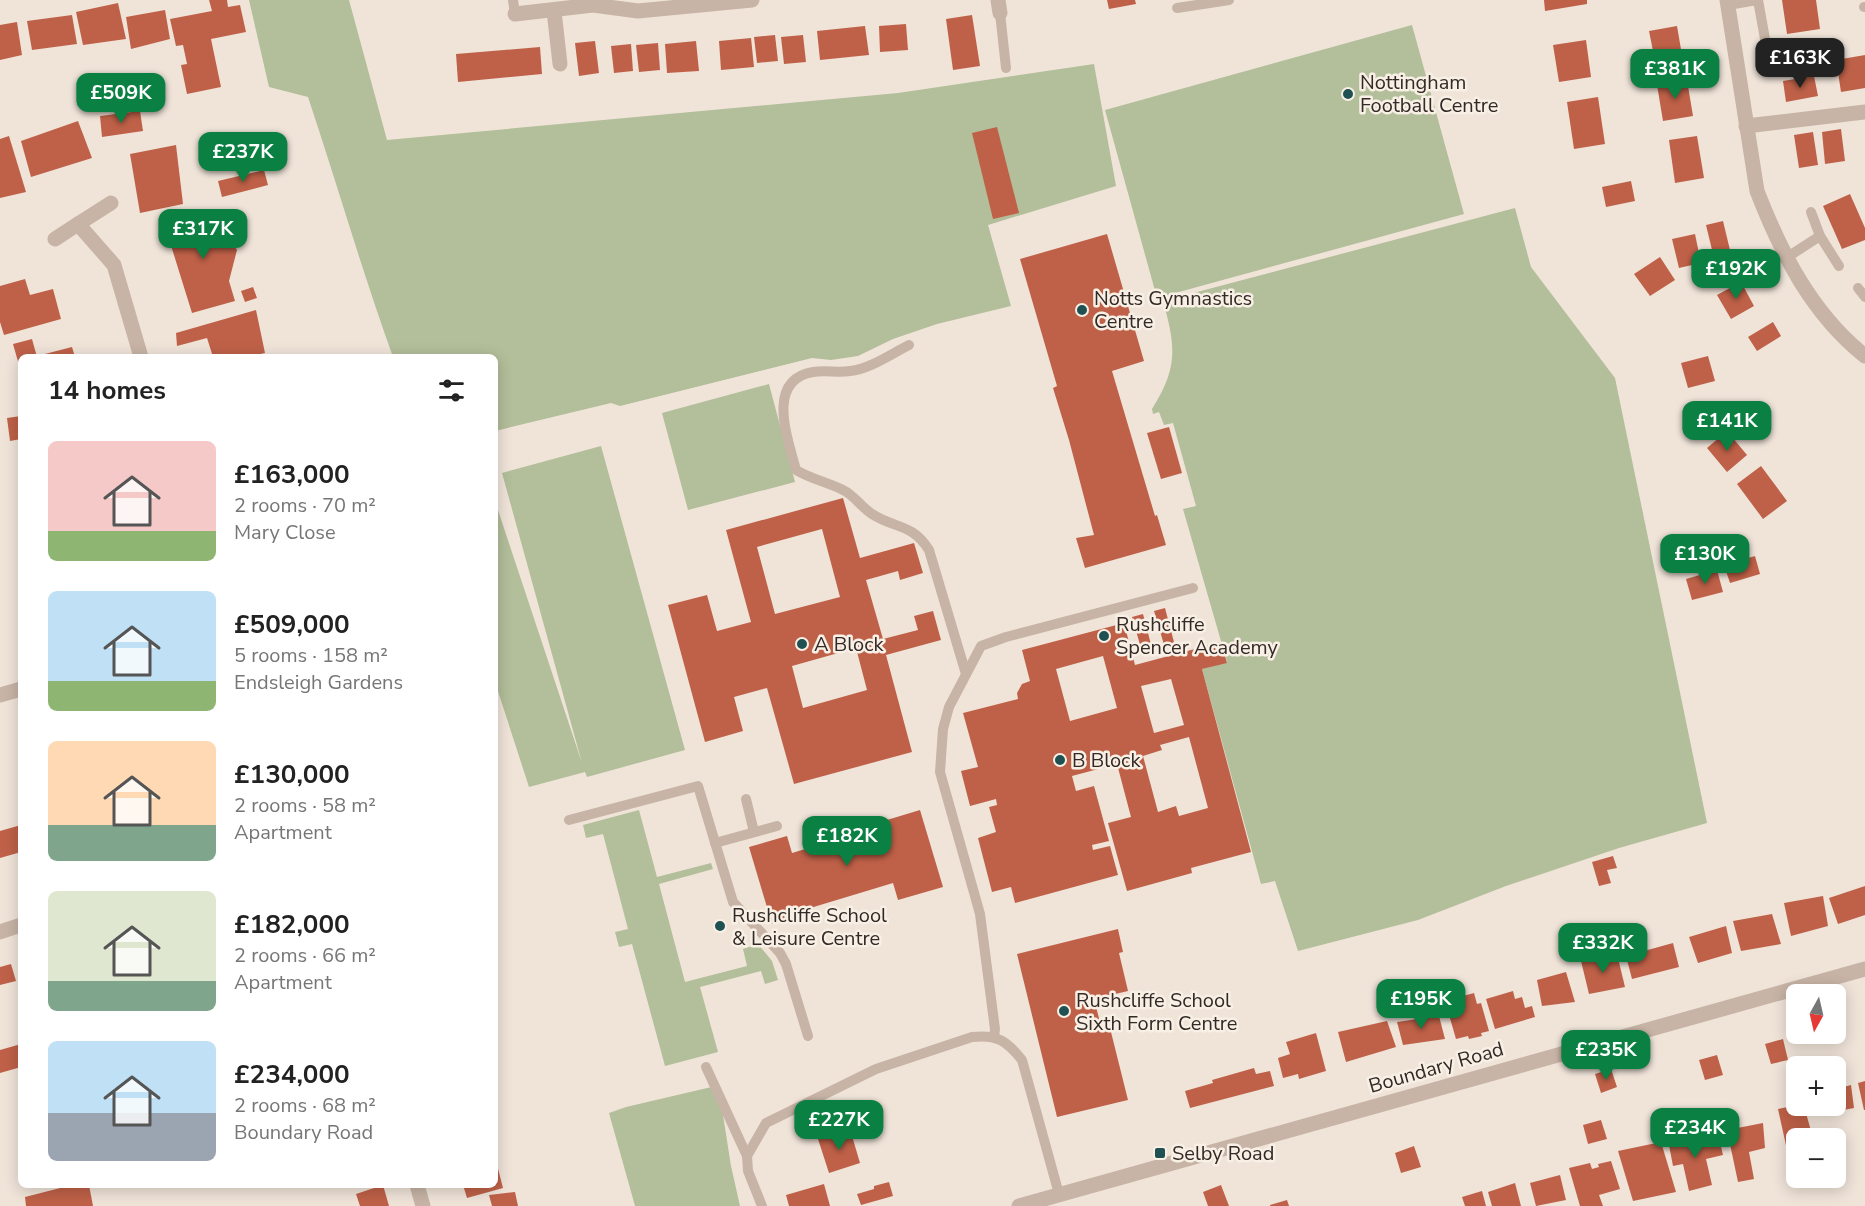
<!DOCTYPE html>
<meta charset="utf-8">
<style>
:root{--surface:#fff;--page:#f2f2f2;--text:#222;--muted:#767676;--accent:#0b8043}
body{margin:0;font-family:"Nunito Sans",sans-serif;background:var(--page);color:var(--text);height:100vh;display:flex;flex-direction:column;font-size:22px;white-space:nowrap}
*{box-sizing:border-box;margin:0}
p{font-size:20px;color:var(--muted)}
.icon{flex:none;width:33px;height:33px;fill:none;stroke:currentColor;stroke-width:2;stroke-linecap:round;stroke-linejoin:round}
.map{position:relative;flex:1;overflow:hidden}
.panel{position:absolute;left:18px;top:354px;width:480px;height:834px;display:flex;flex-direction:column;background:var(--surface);border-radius:9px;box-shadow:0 3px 15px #0003}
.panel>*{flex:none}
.needle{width:39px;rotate:188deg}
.tools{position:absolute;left:1786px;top:984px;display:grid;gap:12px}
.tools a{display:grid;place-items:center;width:60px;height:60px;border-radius:9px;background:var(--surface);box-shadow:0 3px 15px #0003;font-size:30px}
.price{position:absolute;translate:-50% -51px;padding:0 14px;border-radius:12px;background:var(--accent);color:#fff;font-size:20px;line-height:39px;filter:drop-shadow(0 2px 3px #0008)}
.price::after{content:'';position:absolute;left:50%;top:36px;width:18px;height:14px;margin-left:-9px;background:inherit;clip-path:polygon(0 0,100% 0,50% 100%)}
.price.current{background:#222;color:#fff}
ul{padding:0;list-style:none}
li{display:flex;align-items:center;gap:18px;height:150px;padding:0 30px}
li span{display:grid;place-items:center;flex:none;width:168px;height:120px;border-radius:9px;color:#555}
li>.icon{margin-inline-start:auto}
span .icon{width:72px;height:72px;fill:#fffc;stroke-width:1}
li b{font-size:26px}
h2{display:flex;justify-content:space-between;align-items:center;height:72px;padding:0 30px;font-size:26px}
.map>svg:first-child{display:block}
.green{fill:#b3be9a}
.building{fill:#bf6148;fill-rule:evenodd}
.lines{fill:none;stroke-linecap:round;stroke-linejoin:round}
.service{stroke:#c7b4a6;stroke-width:10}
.minor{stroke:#c7b4a6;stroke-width:15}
.tertiary{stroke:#c7b4a6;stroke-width:15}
.poi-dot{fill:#1f5152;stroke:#f8efe5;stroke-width:2}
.labels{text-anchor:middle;stroke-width:5;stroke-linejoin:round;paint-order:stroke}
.poi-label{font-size:20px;fill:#332a27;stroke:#f8efe5;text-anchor:start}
.street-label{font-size:20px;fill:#332a27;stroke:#f8efe5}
</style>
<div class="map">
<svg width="1865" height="1206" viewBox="0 0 1865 1206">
<rect width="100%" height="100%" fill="#f0e4d9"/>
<g class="green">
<path d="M249,0H349L387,140L898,93L1094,64L1116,186L988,225L1011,306L937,324L893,339L858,356L831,360L812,358L620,406L611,403L495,431V357H393C362,271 337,184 308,97L269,87Z"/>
<polygon points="1412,25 1464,214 1157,298 1105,110"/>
<path d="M1515,208L1531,267L1615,378L1707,823L1619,848L1506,886L1418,920L1298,951L1275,881L1261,884L1202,669L1227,662L1183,509L1196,506L1173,423L1164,425L1159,412L1153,414L1152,409C1178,368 1176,347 1163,301Z"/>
<polygon points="769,384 795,482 688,510 662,413"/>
<polygon points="601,446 685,750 587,777 585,772 529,787 495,682 495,501 582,763 502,473"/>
<polygon points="639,810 657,877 711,863 713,869 659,884 685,982 747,966 743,949 758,944 772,961 778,980 765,984 761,971 700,987 718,1052 665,1066 632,944 619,947 615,932 628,929 603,834 586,838 583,825"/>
<polygon points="720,1085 720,1096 731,1166 740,1206 635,1206 609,1113 626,1107"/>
</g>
<g class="building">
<polygon points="209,0 227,0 228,7 240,5 246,32 211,39 221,87 187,94 181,65 187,64 183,45 176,46 170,19 212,11"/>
<polygon points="1107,0 1135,0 1136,4 1109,9"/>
<polygon points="1544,0 1587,0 1587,4 1545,11"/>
<polygon points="1782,0 1816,0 1820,29 1787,34"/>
<polygon points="118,3 126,39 83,45 76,12"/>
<polygon points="165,10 170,39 131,49 126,17"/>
<polygon points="72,15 77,44 32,50 27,21"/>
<polygon points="972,15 980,66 953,70 946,19"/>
<polygon points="17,22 22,55 0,60 0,25"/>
<polygon points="906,24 908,50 880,52 879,26"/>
<polygon points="865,26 869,55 820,60 817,31"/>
<polygon points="1677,26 1683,61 1656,66 1649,31"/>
<polygon points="775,35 778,61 757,63 754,37"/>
<polygon points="803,35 806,62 784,64 781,37"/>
<polygon points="751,38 754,67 721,70 719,41"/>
<polygon points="1586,40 1591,77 1559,82 1553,45"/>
<polygon points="595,41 599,73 579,76 575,43"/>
<polygon points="696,41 699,71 667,73 665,44"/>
<polygon points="658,43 660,70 639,72 636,45"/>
<polygon points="631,44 633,71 614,73 611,46"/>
<polygon points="540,47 542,74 458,82 456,54"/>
<polygon points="1822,50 1824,70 1813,71 1810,51"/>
<polygon points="1865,55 1865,88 1841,92 1836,60"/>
<polygon points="1814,76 1818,96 1786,102 1783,81"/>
<polygon points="1687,80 1693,116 1663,121 1657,85"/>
<polygon points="1598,97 1605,144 1574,149 1567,102"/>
<polygon points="140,111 143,131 102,137 100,116"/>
<polygon points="78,121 92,158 31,177 21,141"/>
<polygon points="997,127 1019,213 993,219 972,133"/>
<polygon points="1841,129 1845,161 1825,164 1822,132"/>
<polygon points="1813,132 1818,165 1799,168 1794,135"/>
<polygon points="9,136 26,192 0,198 0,139"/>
<polygon points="1697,136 1704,178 1675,183 1669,140"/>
<polygon points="176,145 183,204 140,213 130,154"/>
<polygon points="264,170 268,185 222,197 218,181"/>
<polygon points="1631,181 1635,201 1606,207 1602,187"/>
<polygon points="1850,194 1865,228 1865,240 1842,249 1823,206"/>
<polygon points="201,210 226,233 237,250 229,281 235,301 192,313 164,223"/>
<polygon points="1723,221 1730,250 1713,254 1706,225"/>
<polygon points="1107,234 1144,361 1112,371 1155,516 1157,515 1166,545 1085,568 1076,538 1094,535 1069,440 1053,388 1057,386 1020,259"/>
<polygon points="1695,234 1701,263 1679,268 1672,239"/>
<polygon points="1660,257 1675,280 1650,296 1634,274"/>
<polygon points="25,279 30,295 53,289 61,319 4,335 0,322 0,286"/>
<polygon points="1741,282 1754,306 1731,319 1717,295"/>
<polygon points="253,287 257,298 245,302 241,291"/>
<polygon points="256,310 265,353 248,357 213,357 207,338 177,346 176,333"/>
<polygon points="1773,322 1781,336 1757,351 1748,337"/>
<polygon points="32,339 37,357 21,357 21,364 19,365 13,344"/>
<polygon points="72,347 75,357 37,357 37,356"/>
<polygon points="1708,356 1715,381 1688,388 1681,363"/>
<polygon points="21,416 21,439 10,441 7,418"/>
<polygon points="1169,427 1182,473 1161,479 1147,433"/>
<polygon points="1727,431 1747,455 1727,472 1707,448"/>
<polygon points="1761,466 1787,501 1763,519 1737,484"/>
<path d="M843,498L860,558L914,543L923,573L900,580L898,571L866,580L883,639L918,630L914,616L933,611L941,640L886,655L912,752L794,784L767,688L734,697L743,731L705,742L668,605L707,595L717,631L751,622L726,530ZM822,529L840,597L775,614L757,547ZM856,648L867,690L803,708L792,666Z"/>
<polygon points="1755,556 1760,574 1730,583 1724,565"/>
<polygon points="1717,570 1723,592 1692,600 1686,579"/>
<polygon points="1165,608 1175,646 1165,648 1154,611"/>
<polygon points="1143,614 1153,652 1143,655 1132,617"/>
<path d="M1124,623L1135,665L1221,642L1227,663L1202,669L1251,852L1191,868L1192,873L1127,891L1108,823L1131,817L1117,764L1072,776L1076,791L1094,786L1109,841L1092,845L1093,850L1110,846L1118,875L1015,903L1011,887L992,892L978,838L996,832L989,807L997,805L996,799L970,806L961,771L978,767L963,713L1018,699L1017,693L1022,684L1030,681L1022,650ZM1103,656L1117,708L1070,721L1056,669ZM1171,679L1184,725L1154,733L1141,686ZM1189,737L1208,808L1179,816L1176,806L1158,812L1143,756L1162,750L1160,745Z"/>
<polygon points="920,810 943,887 898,900 893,883 807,909 809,913 772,924 749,847 787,836 792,853 878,827 877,823"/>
<polygon points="21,825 21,852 0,858 0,831"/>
<polygon points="1613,856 1617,868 1607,870 1611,883 1599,886 1592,862"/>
<polygon points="1865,886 1865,915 1838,924 1829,898"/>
<polygon points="1823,896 1828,926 1791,936 1784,903"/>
<polygon points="1772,914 1781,944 1741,951 1733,921"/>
<polygon points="1726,926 1732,953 1698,963 1689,937"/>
<polygon points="1118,929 1123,952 1119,953 1128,991 1094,999 1101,1026 1109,1024 1128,1100 1057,1117 1017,954"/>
<polygon points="1673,943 1679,967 1632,979 1626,956"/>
<polygon points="1617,954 1625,987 1589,994 1581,961"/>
<polygon points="11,964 16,981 0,985 0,967"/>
<polygon points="1566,972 1575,1002 1542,1006 1537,980"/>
<polygon points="1513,991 1515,999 1522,997 1525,1008 1532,1006 1535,1017 1495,1029 1486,999"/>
<polygon points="1474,993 1477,1004 1481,1003 1489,1031 1481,1033 1482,1036 1469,1039 1468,1036 1456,1039 1445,1001"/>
<polygon points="1439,1016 1445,1039 1403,1045 1397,1022"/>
<polygon points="1387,1021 1396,1047 1346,1062 1338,1032"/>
<polygon points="1316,1033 1326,1071 1299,1079 1298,1074 1283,1078 1278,1058 1290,1054 1286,1042"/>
<polygon points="1808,1034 1833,1034 1834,1038 1810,1043"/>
<polygon points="1783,1039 1788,1060 1771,1064 1765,1044"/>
<polygon points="21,1044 21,1067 0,1073 0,1050"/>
<polygon points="1717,1055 1723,1075 1705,1080 1699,1060"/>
<polygon points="1254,1068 1256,1074 1270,1071 1274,1086 1190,1108 1185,1091 1213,1083 1212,1080"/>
<polygon points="1611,1069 1617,1087 1601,1093 1595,1074"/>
<polygon points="1865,1081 1865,1110 1864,1110 1858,1083"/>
<polygon points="1851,1085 1854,1108 1818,1115 1815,1106 1836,1106 1836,1089"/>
<polygon points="1797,1105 1804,1106 1813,1138 1797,1138 1797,1156 1789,1159 1778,1109"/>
<polygon points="1601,1120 1607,1139 1588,1144 1583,1125"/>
<polygon points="1763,1123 1765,1148 1749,1152 1754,1179 1738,1182 1727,1130"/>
<polygon points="850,1129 860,1163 829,1173 818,1139"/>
<polygon points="1688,1136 1690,1143 1719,1138 1723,1155 1706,1159 1712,1185 1689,1191 1683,1164 1673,1166 1668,1140"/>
<polygon points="1661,1142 1676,1192 1633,1201 1618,1151"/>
<polygon points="1414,1146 1421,1167 1401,1173 1395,1153"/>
<polygon points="496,1161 503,1188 467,1198 463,1185 495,1185"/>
<polygon points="1611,1161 1620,1189 1599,1195 1603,1206 1580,1206 1569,1168 1590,1163 1592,1169 1599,1167 1598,1164"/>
<polygon points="1560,1175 1566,1200 1536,1206 1530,1183"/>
<polygon points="889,1182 893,1196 861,1205 857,1194 874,1189 874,1186"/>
<polygon points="1515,1183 1521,1206 1492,1206 1488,1192"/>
<polygon points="824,1184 830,1206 789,1206 786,1195"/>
<polygon points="72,1185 89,1185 93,1206 26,1206 25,1197"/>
<polygon points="383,1185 389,1206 360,1206 356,1194"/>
<polygon points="1221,1185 1229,1206 1208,1206 1203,1192"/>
<polygon points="1482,1191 1486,1206 1465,1206 1462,1197"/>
<polygon points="515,1192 518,1206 492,1206 489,1195"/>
<polygon points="1287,1200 1289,1206 1270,1206 1270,1205"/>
</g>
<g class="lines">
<g class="service">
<polyline points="513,0 515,14"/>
<polyline points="1758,0 1767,50"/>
<polyline points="1728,5 1757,0"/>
<polyline points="1864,7 1865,7"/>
<polyline points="1177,8 1229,0"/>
<polyline points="1000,13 1006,68"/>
<polyline points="1820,236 1839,266"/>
<polyline points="1786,258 1820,236 1811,212"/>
<polyline points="1858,288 1865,297"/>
<path d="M909,345C891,354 870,369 850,371C838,373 826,370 813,372C765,380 788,439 796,470C811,479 827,482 843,490C854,495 861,507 872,514C895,529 912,523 929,550L966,674"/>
<polyline points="746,799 754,832"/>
<polyline points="569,820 698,786 733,902 780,953 786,964 808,1036"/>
<polyline points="715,843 777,826"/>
<polyline points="994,1037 995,1029 980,914 940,772 943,729 949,707 981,646 1006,637 1193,588"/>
<polyline points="706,1067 747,1156"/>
<path d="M762,1206L748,1171L747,1156L766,1123L876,1069L972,1037C997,1034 1007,1041 1022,1060L1059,1194"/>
</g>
<g class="minor">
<polyline points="998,0 1000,13"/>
<path d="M1727,0L1757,191C1781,253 1812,314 1865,356"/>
<polyline points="554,11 560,64"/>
<polyline points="515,14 593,5 638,11 752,0"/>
<polyline points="1746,126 1865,112"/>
<polyline points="78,224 111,203"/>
<polyline points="55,239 78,224 114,265 141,357"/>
<polyline points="0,695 21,689"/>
<polyline points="0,932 21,925"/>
<polyline points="417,1185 423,1206"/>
</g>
<polyline class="tertiary" points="1019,1206 1865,969"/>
</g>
<g class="poi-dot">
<circle cx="1348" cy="94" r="6"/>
<circle cx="1082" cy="310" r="6"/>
<circle cx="1104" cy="636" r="6"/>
<circle cx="802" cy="644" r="6"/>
<circle cx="1060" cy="760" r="6"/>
<circle cx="720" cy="926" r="6"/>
<circle cx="1064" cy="1011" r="6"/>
<rect x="1154" y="1147" width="12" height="12" rx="3"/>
</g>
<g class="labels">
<g class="poi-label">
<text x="1360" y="89">Nottingham<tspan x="1360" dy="23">Football Centre</tspan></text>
<text x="1094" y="305">Notts Gymnastics<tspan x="1094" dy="23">Centre</tspan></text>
<text x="1116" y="631">Rushcliffe<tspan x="1116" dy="23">Spencer Academy</tspan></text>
<text x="814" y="651">A Block</text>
<text x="1072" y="767">B Block</text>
<text x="732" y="922">Rushcliffe School<tspan x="732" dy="23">&amp; Leisure Centre</tspan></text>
<text x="1076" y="1007">Rushcliffe School<tspan x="1076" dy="23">Sixth Form Centre</tspan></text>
<text x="1172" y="1160">Selby Road</text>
</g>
<g class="street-label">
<text transform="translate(1436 1067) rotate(-16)" y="7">Boundary Road</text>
</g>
</g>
</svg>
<div class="tools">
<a><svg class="needle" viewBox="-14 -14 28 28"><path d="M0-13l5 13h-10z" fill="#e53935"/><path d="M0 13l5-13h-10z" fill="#767676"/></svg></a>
<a>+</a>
<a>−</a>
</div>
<b class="price current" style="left:1800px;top:89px">£163K</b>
<b class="price" style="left:1675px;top:100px">£381K</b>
<b class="price" style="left:121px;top:124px">£509K</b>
<b class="price" style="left:243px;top:183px">£237K</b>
<b class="price" style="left:203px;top:260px">£317K</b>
<b class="price" style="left:1736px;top:300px">£192K</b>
<b class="price" style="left:1727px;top:452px">£141K</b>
<b class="price" style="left:1705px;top:585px">£130K</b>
<b class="price" style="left:847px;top:867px">£182K</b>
<b class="price" style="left:1603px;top:974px">£332K</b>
<b class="price" style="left:1421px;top:1030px">£195K</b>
<b class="price" style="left:1606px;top:1081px">£235K</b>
<b class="price" style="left:839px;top:1151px">£227K</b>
<b class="price" style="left:1695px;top:1159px">£234K</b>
<section class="panel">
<h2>14 homes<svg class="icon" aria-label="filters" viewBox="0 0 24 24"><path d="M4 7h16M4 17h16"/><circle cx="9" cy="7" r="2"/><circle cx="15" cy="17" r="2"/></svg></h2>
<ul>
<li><span style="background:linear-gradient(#f6c9c9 75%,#8fb573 0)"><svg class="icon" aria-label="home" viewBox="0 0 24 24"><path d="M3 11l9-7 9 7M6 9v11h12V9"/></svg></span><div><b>£163,000</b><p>2 rooms · 70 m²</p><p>Mary Close</p></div></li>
<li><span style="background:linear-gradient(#bfe0f5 75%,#8fb573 0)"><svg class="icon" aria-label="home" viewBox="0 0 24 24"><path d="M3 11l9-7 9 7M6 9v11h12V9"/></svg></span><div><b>£509,000</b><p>5 rooms · 158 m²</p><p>Endsleigh Gardens</p></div></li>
<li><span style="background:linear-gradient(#ffd9b3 70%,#7fa58c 0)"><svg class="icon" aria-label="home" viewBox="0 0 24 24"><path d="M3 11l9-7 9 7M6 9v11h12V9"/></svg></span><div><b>£130,000</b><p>2 rooms · 58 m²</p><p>Apartment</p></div></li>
<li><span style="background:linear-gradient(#dfe7d0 75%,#7fa58c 0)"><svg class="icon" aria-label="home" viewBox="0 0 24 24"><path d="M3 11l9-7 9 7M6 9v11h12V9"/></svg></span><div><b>£182,000</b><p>2 rooms · 66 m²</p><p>Apartment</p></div></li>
<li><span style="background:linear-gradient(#bfe0f5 60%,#9aa5b1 0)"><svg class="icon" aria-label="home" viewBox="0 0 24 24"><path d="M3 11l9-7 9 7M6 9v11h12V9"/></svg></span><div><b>£234,000</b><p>2 rooms · 68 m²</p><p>Boundary Road</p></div></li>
</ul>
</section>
</div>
